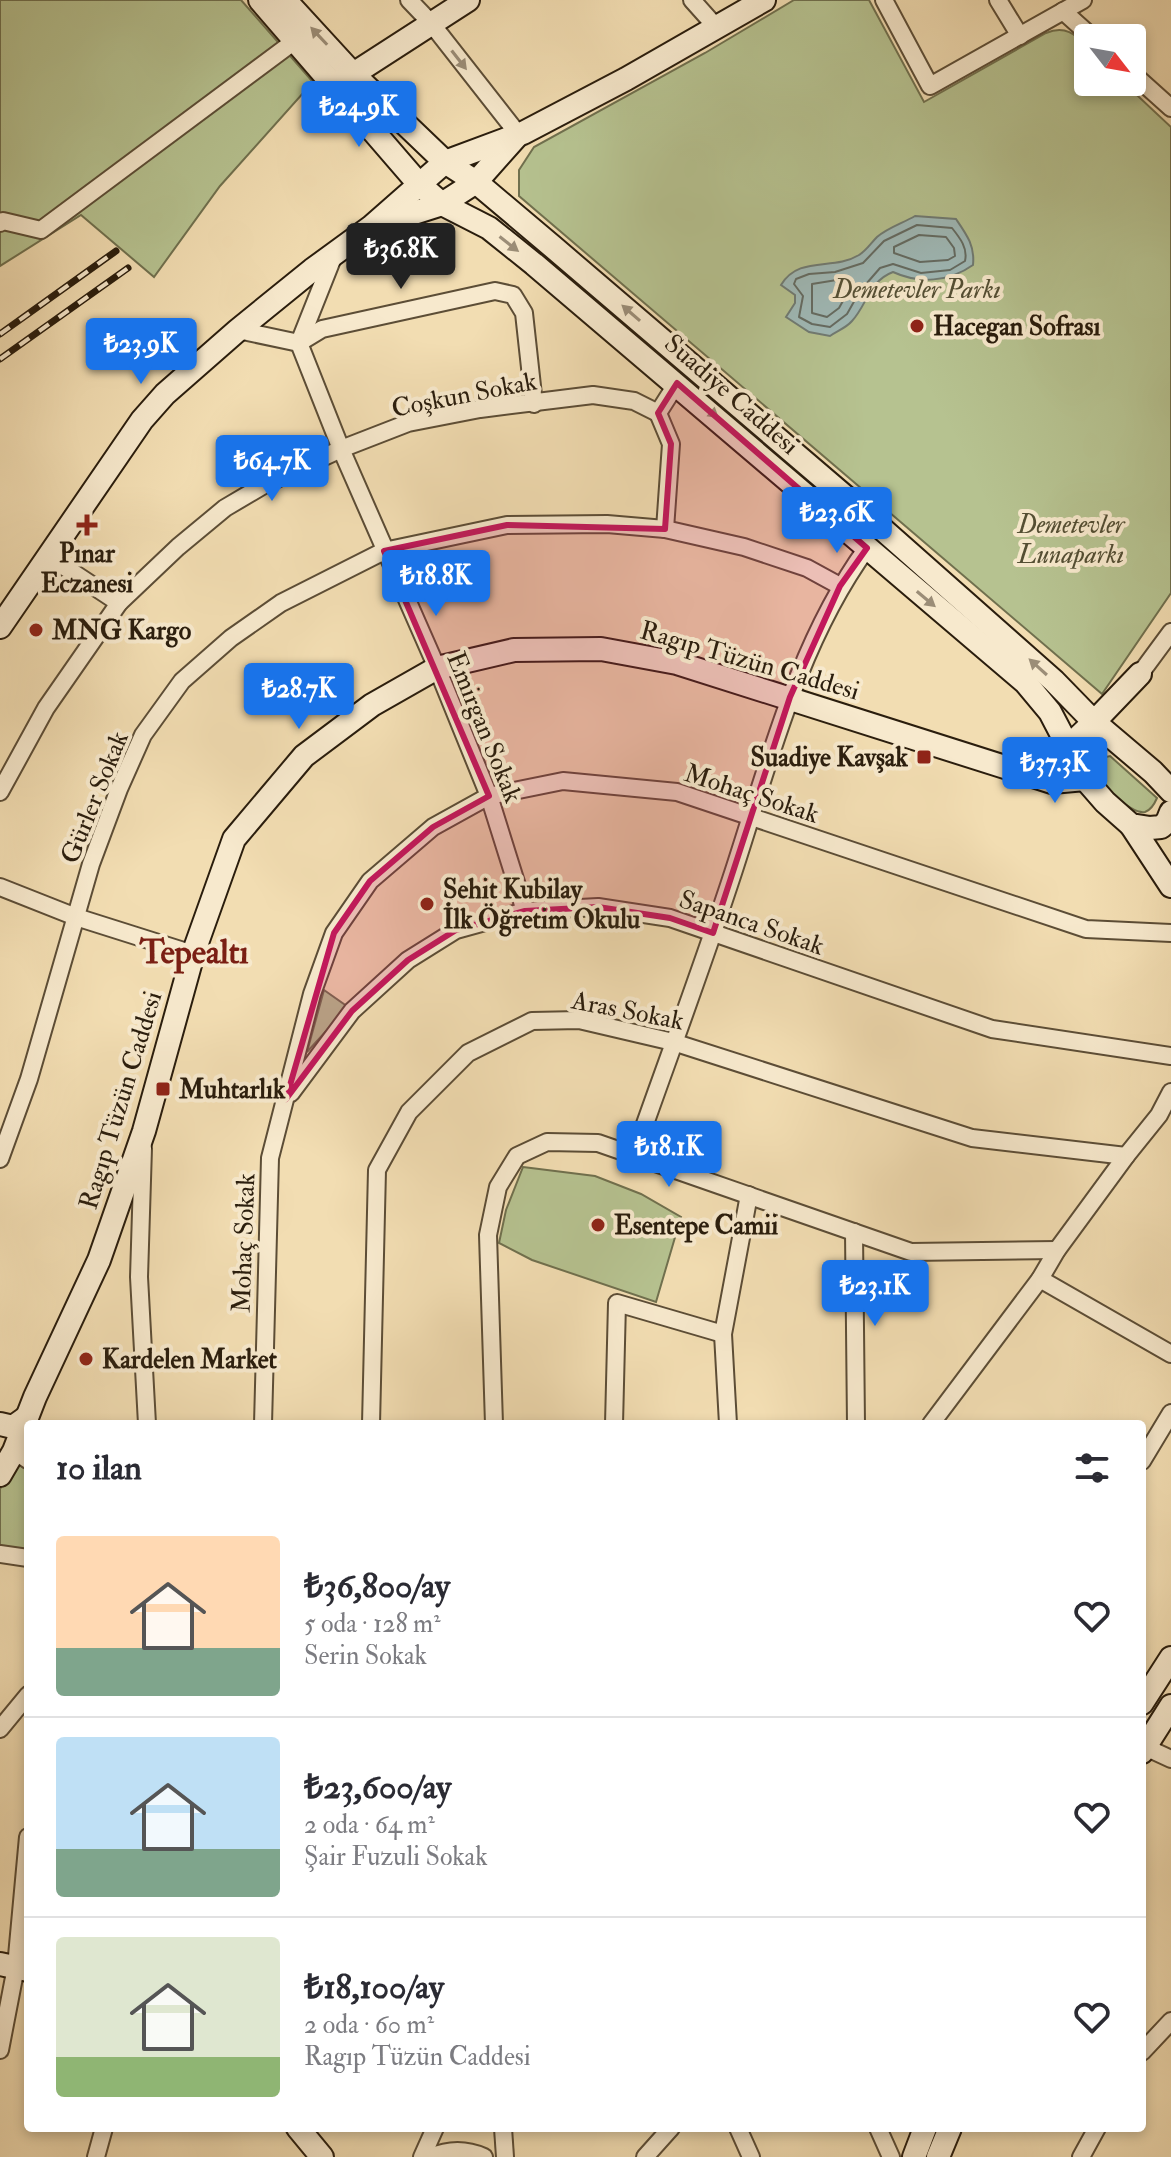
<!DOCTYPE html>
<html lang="tr">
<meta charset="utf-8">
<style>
:root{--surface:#fff;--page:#f2f2f3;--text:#2b2b33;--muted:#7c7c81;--line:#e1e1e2;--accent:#1a73e8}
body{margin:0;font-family:"IM FELL Double Pica",serif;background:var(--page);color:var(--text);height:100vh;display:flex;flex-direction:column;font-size:30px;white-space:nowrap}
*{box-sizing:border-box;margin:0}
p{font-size:26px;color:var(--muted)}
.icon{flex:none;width:44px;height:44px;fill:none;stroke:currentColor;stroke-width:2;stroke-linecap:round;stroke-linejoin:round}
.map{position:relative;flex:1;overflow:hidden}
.sheet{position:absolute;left:24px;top:1420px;width:1122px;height:712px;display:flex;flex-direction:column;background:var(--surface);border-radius:8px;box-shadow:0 4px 12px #0003}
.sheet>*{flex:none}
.needle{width:52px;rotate:121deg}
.fabs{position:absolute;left:1074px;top:24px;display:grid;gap:16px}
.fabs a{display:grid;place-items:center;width:72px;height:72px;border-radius:8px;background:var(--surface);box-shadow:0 4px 12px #0003;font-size:40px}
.price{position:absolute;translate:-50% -68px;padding:0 18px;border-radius:8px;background:var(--accent);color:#fff;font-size:26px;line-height:52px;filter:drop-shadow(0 2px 4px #0008)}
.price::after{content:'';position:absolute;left:50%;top:48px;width:24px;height:18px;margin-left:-12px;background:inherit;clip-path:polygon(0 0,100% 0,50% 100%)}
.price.selected{background:#222;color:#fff}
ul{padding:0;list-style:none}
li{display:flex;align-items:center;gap:24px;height:200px;padding:0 32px}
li+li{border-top:2px solid var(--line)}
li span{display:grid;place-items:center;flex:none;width:224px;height:160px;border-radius:8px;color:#555}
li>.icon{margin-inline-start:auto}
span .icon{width:96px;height:96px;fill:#fffc;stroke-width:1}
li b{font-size:34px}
h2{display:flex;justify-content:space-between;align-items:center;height:96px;padding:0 32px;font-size:34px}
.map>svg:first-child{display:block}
.green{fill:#b6c290;stroke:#70704e;stroke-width:2}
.water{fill:#9fb9b7;stroke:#707b73;stroke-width:2}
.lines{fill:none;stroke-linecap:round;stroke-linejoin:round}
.shore{stroke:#646b62;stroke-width:2}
.street-casing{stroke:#5c4d36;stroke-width:20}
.secondary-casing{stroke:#2a1d0d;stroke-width:26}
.street{stroke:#f7e9cd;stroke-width:16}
.secondary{stroke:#f7e9cd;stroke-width:22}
.rail-casing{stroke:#2a1d0d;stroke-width:7}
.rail{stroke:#f7e9cd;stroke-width:4;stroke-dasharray:12;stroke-linecap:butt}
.oneway{fill:#9b8d77}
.marked{fill:#c2185b;fill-opacity:0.2;stroke:#c2185b;stroke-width:6;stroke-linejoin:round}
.poi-dot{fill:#8f2418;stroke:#f7e9cd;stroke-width:3}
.labels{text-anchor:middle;stroke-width:8;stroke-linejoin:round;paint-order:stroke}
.park-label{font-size:26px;font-style:italic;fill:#544f34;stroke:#f7e9cd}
.poi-label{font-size:26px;font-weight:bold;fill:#2a1d0d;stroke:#f7e9cd;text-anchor:start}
.street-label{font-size:26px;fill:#2a1d0d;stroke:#f7e9cd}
.district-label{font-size:34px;font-weight:bold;fill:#7a1f14;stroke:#f7e9cd}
</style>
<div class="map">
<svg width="1171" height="2157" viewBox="0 0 1171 2157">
<rect width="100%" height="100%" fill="#f2ddb2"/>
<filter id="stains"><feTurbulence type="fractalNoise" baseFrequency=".0025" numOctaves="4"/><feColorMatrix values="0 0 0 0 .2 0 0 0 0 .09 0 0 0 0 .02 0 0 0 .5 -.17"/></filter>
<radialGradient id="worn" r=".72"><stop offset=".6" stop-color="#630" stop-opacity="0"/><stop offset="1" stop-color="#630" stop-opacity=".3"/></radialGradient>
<g class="green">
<polygon points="0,0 241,0 313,82 220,186 154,277 81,215 0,266"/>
<path d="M794,0H869L924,102L1046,33C1065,25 1075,34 1088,47V82H1123L1171,127V593L1102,694L519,196V170L534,147L705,53Z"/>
<path d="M1110,756L1157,798C1154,805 1151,810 1145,812C1132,815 1095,781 1091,769L1102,758Z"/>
<polygon points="324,990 348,1007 307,1052"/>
<polygon points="523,1167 595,1176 641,1194 681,1217 656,1302 532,1260 499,1243 506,1210"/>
<polygon points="16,1462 28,1471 28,1555 0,1551 0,1489"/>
</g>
<path class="water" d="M915,216L956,219C967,235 975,246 973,265C949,282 919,284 893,272C869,281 867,305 852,321C846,328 837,331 830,336L809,332L786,317L795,303V295L781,285C799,255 833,271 859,255C866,251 871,243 877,237C887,228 903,223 915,216Z"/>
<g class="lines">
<g class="shore">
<path d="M917,225L952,228C960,238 968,248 965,261L950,270L921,273L893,264L880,268L860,291L847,314L830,327L812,324L799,317L803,296L794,284L796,279L809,274L835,272L863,263L884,241Z"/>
<polygon points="919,235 946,237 954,248 955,256 948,260 920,262 894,253 894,247"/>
<polygon points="849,278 853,283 839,308 827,317 812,313 812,284"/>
</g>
<defs>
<g id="street">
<polyline points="409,0 431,23 518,134"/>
<polyline points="692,0 717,28"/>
<polyline points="884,0 930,86 1083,0"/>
<polyline points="998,0 1020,36"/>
<polyline points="1063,11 1093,38"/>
<polyline points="1132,73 1171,108"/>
<polyline points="0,223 3,221 41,230 296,40"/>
<polyline points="334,255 299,343 341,449 437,668 489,796 525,911"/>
<polyline points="238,330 299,343 322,329 495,291 513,295 524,313 534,404"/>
<polyline points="658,413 671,444 665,529"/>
<polyline points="658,413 677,383"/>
<polyline points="48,556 119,603"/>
<polyline points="1140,674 1171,632"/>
<polyline points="0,792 46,708 119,603 178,547 225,508 264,485 341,449 408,423 480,409 593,395 634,401 658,413"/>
<polyline points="0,887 76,917 193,954"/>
<polyline points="291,1093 352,1011 408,960 456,930 525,911 598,907 670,918 992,1029 1171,1056"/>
<polyline points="143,1148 139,1277 147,1424"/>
<path d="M634,1155C667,1061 702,968 733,873C769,763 798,643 867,548"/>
<polyline points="0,1159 29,1079 91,864 119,789 143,735 182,681 231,638 281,603 384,551 507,525 607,524 665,529 744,547 807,568 840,586"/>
<polyline points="854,1232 856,1424"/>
<polyline points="1040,1279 1171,1354"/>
<polyline points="263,1424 270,1158 312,994 334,933 370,881 433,827 489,796 563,781 677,792 1086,929 1171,933"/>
<polyline points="371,1424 377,1170 409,1112 468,1053 532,1021 579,1020 673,1042 972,1138 1126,1156"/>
<polyline points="494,1424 488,1235 498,1187 517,1156 547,1142 598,1143 911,1252 1057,1250"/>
<polyline points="614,1424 617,1303 723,1334"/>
<polyline points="728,1424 723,1334 749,1195"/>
<polyline points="931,1424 1040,1279 1057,1250 1126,1156 1159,1115 1171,1092"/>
<polyline points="14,1451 28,1460"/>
<polyline points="1142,1461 1171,1413"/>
<polyline points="0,1554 28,1558"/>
<polyline points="0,1729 28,1695"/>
<polyline points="1145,1747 1171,1759"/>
<polyline points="0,2050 16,1967 28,1837"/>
<polyline points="1142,2052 1171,2021"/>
<polyline points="503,2128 505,2157"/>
<polyline points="738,2128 751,2157"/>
<polyline points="878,2128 891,2157"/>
<polyline points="96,2157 104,2128"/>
<polyline points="422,2157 435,2128"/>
<path d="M431,2157C449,2149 466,2149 484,2157"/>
<polyline points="645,2157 671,2128"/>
<polyline points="1081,2157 1097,2128"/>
</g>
<g id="secondary">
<polyline points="260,0 418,183 442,204 489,228 534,264 1025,682 1050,712 1085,779 1105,802 1131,825 1150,828 1161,827 1167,822 1171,812"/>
<polyline points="285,0 352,73 445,162 476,182 553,247 863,512 1054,681 1094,722 1140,674"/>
<polyline points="341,82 468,0"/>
<polyline points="376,225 442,204 476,182 516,137"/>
<polyline points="0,627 142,420 165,394 238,330 312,270 371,227 445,162 523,133 626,79 764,0"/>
<polyline points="1029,775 1067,748 1094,722 1153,772 1171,791"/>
<polyline points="1131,825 1171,886"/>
<polyline points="0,1424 13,1427 27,1417"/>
<polyline points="0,1475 14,1451 35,1397 99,1260 144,1131 193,954 234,839 304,756 372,705 437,668 514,650 601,649 677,663 1052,782 1085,779"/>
<polyline points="1142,1703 1171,1658"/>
<polyline points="1142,1752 1171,1706"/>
<polyline points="0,1964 28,1970"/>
<polyline points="298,2128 322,2157"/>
<polyline points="914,2157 925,2128"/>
<polyline points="938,2157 950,2128"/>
</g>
</defs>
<use href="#street" class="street-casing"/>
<use href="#secondary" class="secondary-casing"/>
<use href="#street" class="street"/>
<use href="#secondary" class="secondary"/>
<defs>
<g id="rail">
<polyline points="0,334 116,251"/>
<polyline points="0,359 128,268"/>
</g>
</defs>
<use href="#rail" class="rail-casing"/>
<use href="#rail" class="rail"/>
</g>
<defs><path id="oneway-solid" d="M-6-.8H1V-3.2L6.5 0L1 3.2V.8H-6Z" transform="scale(2)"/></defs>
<g class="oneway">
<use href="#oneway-solid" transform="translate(319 36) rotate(-133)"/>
<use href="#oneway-solid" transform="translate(459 60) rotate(52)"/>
<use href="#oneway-solid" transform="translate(509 244) rotate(38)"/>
<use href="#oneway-solid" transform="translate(631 313) rotate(-139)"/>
<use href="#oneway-solid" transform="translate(709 410) rotate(40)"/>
<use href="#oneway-solid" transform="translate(926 599) rotate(40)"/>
<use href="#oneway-solid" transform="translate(1038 667) rotate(-138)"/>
</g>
<path class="marked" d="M677,383L867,548L840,586L790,697L713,933L670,918L598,907L525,911L456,930L408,960L352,1011L286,1099L334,933L370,881L433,827L489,796L384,551L507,525L665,529L671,444L658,413Z"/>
<g class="poi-dot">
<circle cx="917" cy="326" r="8"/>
<path d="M83 513h8v8h8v8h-8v8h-8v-8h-8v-8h8z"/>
<circle cx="36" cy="630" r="8"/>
<rect x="916" y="749" width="16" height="16" rx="4"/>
<circle cx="427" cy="904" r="8"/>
<rect x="155" y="1081" width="16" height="16" rx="4"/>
<circle cx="598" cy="1225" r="8"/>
<circle cx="86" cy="1359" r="8"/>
</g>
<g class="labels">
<g class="park-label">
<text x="917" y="298">Demetevler Parkı</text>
<text x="1071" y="533">Demetevler<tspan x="1071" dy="30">Lunaparkı</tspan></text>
</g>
<g class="poi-label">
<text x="933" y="335">Hacegan Sofrası</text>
<text x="87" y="562" text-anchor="middle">Pınar<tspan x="87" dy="30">Eczanesi</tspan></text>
<text x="52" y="639">MNG Kargo</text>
<text x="908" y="766" text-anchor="end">Suadiye Kavşak</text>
<text x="443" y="898">Şehit Kubilay<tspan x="443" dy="30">İlk Öğretim Okulu</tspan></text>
<text x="179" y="1098">Muhtarlık</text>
<text x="614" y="1234">Esentepe Camii</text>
<text x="102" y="1368">Kardelen Market</text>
</g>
<g class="street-label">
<text transform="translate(464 394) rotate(-11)" y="9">Coşkun Sokak</text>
<text transform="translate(732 394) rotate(41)" y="9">Suadiye Caddesi</text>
<text transform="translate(750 660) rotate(16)" y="9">Ragıp Tüzün Caddesi</text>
<text transform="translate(485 727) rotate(68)" y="9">Emirgan Sokak</text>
<text transform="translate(752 793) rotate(18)" y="9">Mohaç Sokak</text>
<text transform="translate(94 797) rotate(-68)" y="9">Gürler Sokak</text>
<text transform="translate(752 922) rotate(19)" y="9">Sapanca Sokak</text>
<text transform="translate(628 1010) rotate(11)" y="9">Aras Sokak</text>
<text transform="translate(120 1100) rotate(-73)" y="9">Ragıp Tüzün Caddesi</text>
<text transform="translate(243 1243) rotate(-88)" y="9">Mohaç Sokak</text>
</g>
<g class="district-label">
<text x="194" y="963">Tepealtı</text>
</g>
</g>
<rect width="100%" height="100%" filter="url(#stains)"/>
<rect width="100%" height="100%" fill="url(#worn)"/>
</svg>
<div class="fabs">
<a><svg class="needle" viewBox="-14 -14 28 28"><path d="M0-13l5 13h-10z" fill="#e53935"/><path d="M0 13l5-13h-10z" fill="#7c7c81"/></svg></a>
</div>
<b class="price" style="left:359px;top:149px">₺24.9K</b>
<b class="price selected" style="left:401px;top:291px">₺36.8K</b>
<b class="price" style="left:141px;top:386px">₺23.9K</b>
<b class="price" style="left:272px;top:503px">₺64.7K</b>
<b class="price" style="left:837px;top:555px">₺23.6K</b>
<b class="price" style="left:436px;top:618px">₺18.8K</b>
<b class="price" style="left:299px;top:731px">₺28.7K</b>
<b class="price" style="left:1055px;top:805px">₺37.3K</b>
<b class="price" style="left:669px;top:1189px">₺18.1K</b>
<b class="price" style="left:875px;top:1328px">₺23.1K</b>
<section class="sheet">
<h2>10 ilan<svg class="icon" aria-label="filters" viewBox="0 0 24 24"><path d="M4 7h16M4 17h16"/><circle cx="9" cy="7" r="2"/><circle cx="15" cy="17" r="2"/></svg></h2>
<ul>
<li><span style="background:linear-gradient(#ffd9b3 70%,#7fa58c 0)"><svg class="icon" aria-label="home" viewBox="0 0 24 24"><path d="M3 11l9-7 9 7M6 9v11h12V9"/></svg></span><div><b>₺36,800/ay</b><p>5 oda · 128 m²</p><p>Serin Sokak</p></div><svg class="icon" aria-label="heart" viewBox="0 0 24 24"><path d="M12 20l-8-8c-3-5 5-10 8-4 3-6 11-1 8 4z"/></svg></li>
<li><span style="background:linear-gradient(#bfe0f5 70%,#7fa58c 0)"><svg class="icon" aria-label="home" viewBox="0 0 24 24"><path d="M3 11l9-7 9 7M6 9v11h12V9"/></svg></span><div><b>₺23,600/ay</b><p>2 oda · 64 m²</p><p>Şair Fuzuli Sokak</p></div><svg class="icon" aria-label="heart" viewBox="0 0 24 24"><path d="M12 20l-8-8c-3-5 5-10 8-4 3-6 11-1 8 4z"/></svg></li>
<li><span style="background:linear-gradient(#dfe7d0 75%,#8fb573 0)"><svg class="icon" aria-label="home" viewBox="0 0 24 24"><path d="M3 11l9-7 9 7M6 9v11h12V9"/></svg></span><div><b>₺18,100/ay</b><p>2 oda · 60 m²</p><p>Ragıp Tüzün Caddesi</p></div><svg class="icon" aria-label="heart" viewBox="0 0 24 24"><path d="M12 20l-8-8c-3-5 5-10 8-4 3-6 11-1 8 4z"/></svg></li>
</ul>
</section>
</div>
